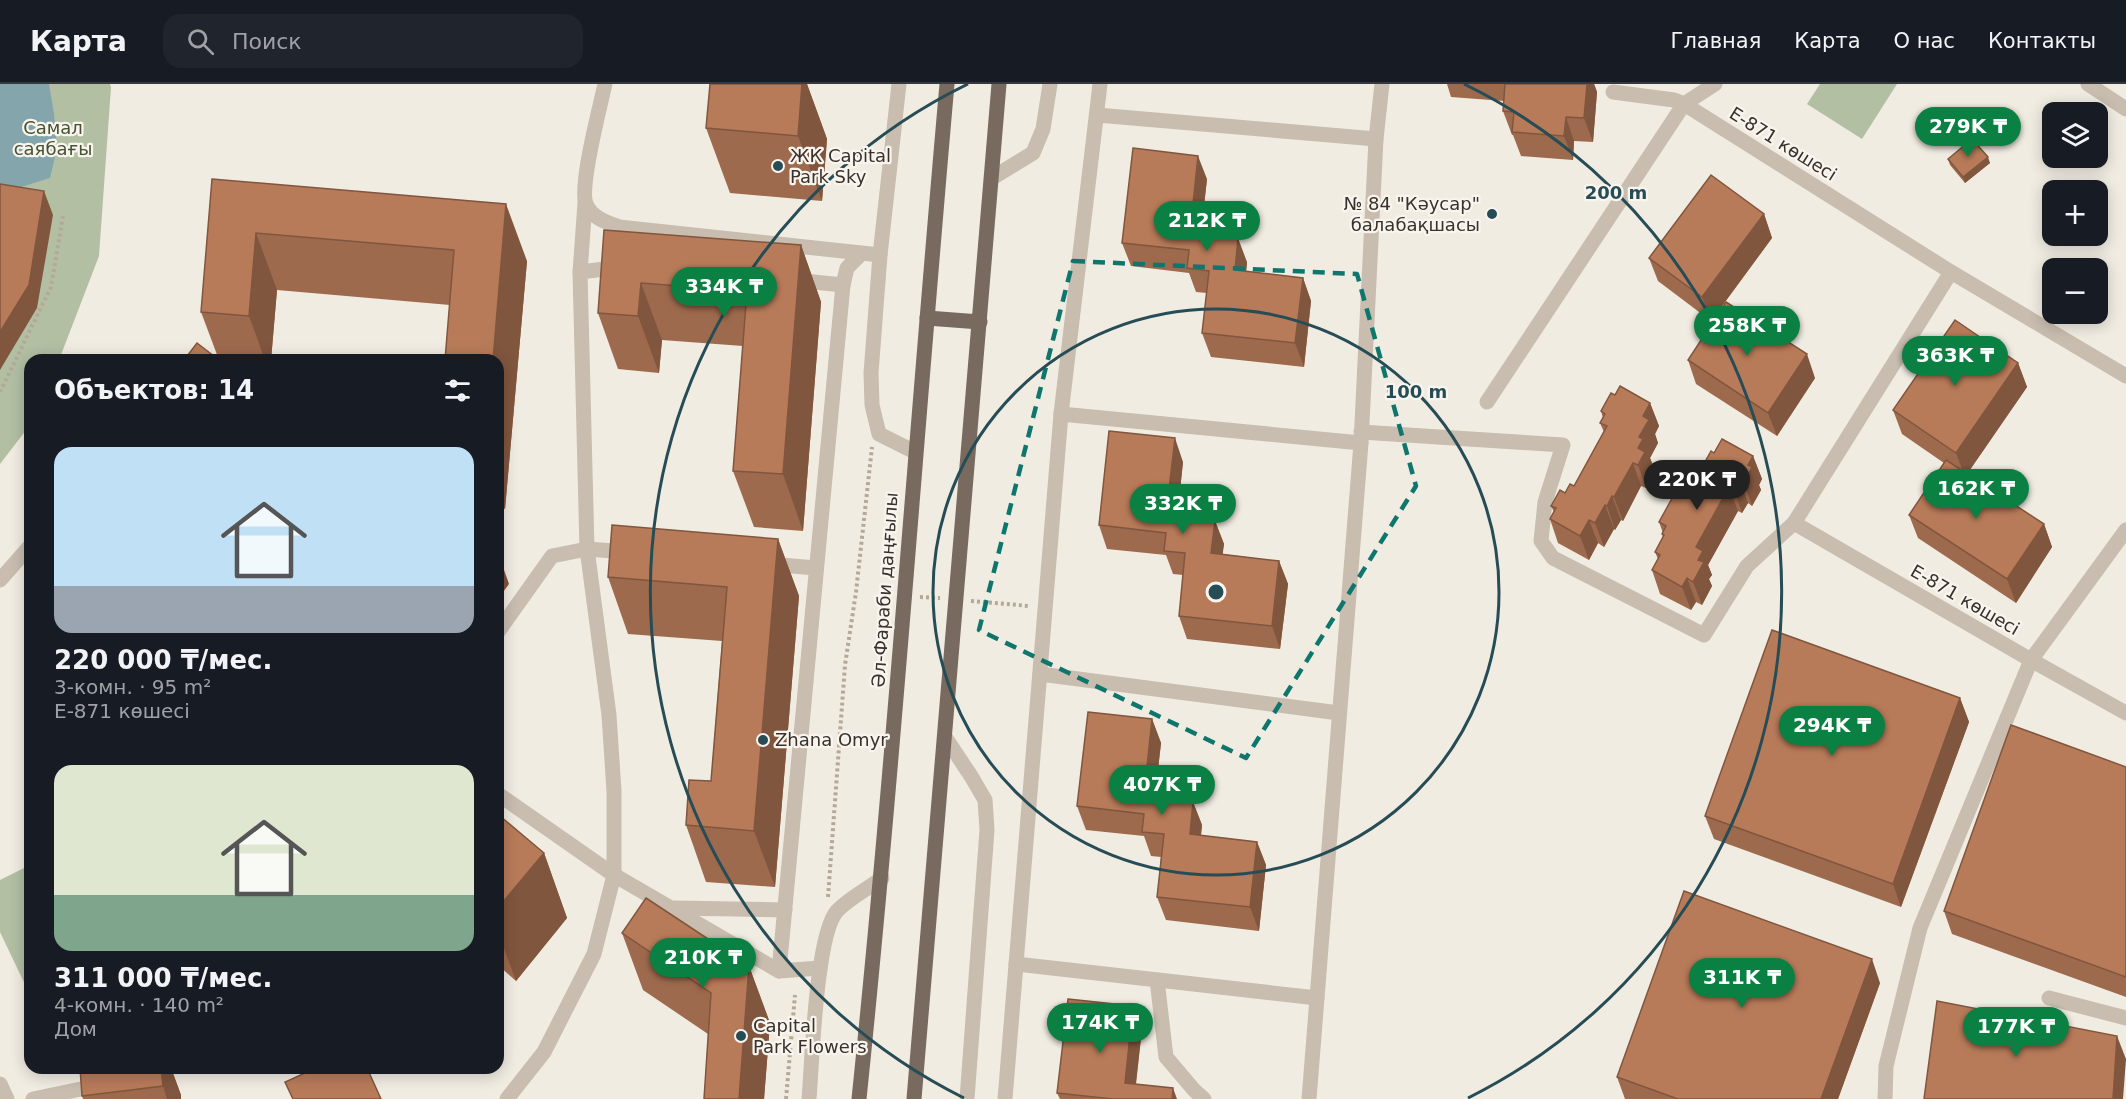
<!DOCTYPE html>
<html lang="ru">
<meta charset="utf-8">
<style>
:root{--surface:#171b24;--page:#20242c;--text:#f1f3f6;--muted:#9ea1a6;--line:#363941;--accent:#0b8043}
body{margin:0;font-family:"DejaVu Sans",sans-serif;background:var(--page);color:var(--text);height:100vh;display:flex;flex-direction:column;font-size:22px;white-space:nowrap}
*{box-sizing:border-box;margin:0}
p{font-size:20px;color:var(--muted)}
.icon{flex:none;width:33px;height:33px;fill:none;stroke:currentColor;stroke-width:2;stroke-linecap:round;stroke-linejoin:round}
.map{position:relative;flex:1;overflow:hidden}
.panel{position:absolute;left:24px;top:270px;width:480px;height:720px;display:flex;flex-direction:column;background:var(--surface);border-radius:18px;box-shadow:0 3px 15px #0003}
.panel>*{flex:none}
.fabs{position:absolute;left:2042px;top:18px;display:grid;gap:12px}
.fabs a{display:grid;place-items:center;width:66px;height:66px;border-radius:12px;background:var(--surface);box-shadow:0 3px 15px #0003;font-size:30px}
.price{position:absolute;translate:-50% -51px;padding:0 14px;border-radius:21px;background:var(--accent);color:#fff;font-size:20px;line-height:39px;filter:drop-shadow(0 2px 3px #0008)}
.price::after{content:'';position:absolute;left:50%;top:36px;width:18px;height:14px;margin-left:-9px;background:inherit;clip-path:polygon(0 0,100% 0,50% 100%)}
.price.selected{background:#222;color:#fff}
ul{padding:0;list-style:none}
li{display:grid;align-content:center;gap:12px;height:318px;padding:0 30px}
li span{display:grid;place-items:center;height:186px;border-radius:18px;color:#555}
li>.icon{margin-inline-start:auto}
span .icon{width:108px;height:108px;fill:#fffc;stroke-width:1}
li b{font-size:26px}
h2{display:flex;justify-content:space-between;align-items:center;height:72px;padding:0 30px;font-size:26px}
header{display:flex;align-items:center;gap:36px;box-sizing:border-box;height:84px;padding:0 30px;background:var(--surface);border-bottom:2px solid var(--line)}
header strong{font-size:28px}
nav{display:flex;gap:33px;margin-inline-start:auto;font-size:21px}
.search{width:420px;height:54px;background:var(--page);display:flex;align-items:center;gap:15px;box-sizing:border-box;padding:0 21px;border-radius:18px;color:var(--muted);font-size:22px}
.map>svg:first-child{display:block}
.green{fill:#b2bfa3}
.water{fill:#84a5ab}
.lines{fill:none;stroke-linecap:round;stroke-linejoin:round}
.path{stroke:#b4a899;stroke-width:4;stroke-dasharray:3 3;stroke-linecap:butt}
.minor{stroke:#c8bdaf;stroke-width:15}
.major{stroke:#786a5f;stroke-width:15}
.wall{fill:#9e6a4d}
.shaded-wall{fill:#81563e}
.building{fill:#b87b59;stroke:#81563e;stroke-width:1.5}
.marked{fill:none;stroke:#0f766e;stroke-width:4.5;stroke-dasharray:12 8;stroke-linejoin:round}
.ring{fill:none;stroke:#264c55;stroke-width:3}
.poi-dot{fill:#264c55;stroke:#f9f5ee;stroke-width:2}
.labels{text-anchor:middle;stroke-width:4.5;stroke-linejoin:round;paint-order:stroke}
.park-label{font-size:18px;fill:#435333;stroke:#f9f5ee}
.street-label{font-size:18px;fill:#38312c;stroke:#f9f5ee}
.poi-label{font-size:18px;fill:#38312c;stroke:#f9f5ee;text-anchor:start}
.centre{fill:#264c55;stroke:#f9f5ee;stroke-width:3}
.ring-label{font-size:18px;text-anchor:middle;font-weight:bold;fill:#264c55;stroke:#f9f5ee;stroke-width:4.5;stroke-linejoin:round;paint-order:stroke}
</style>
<header>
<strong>Карта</strong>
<div class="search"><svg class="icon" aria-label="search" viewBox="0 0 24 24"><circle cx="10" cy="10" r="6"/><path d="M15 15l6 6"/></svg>Поиск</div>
<nav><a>Главная</a><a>Карта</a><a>О нас</a><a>Контакты</a></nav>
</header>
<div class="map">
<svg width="2126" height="1015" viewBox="0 0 2126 1015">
<rect width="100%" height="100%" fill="#f1ece2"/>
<g class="green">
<polygon points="0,0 110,0 111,3 99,172 59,276 30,276 30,341 0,380"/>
<polygon points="1820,0 1897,0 1862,55 1807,20"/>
<polygon points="30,781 30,911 0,848 0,796"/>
</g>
<polygon class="water" points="0,0 49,0 54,30 57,64 50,94 21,103 0,106"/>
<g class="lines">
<g class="path">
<polyline points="0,308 51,203 63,132"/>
<polyline points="920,513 940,514"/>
<polyline points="971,517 1029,522"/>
<polyline points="828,813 845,581 856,508 872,363"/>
<polyline points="786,1015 795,911"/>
</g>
<g class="minor">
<path d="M605,0C600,23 579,102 586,120C592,134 606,138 619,143L880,171"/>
<polyline points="899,0 880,171 871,289 872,321 879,350 915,368"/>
<polyline points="2088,0 2126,25"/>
<polyline points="1613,8 1674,16 1684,20 1951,188 2126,292"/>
<polyline points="1097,31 1376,55"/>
<polyline points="992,94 1033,69 1043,45 1050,0"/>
<polyline points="580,188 585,119"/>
<polyline points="794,196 843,201"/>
<polyline points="1487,318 1684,20 1715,0"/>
<polyline points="1061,330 1361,359"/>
<polyline points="1361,348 1563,361 1545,418 1541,457 1553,474 1704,551 1747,482 1794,439 1951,188"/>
<polyline points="1794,439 2031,576 2126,629"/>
<polyline points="769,480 816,484"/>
<polyline points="0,496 30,462"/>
<polyline points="498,548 552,472 587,465 628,468"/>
<polyline points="1040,590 1339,629"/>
<polyline points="945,653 971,692 985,716 987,746 967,1015"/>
<polyline points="498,710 614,791 779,887 820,884"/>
<polyline points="674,824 785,826"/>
<polyline points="1016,880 1317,914"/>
<polyline points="779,887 843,201 847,184 861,170"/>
<polyline points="1157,896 1166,973 1194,1006 1204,1015"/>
<polyline points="2049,914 2126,934"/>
<polyline points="0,1000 7,1015"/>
<polyline points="33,1015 100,1001"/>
<polyline points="507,1015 544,968 594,870 614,791 614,707 609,631 587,465 580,188 621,183"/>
<path d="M809,1015C812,979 816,850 837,827C849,814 868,805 882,794"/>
<polyline points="1005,1015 1061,330 1100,0"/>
<polyline points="1309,1015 1361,359 1376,55 1382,0"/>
<polyline points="1885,1015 1886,982 1920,844 2031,576 2126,446"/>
</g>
<g class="major">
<polyline points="927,234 980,238"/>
<path d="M859,1015C894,677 917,338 947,0"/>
<polyline points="914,1015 999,0"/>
</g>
</g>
<g class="wall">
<polygon points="710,0 807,0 827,55 822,117 730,109 706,44"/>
<polygon points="1447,0 1594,0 1597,8 1593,58 1574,57 1573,76 1521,72 1513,51 1512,51 1503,27 1504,17 1451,13"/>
<polygon points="1948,75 1990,79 1965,99 1950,81"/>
<polygon points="212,95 527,177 505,425 498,424 498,276 450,221 277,206 271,276 184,276 219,276 201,228"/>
<polygon points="1207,95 1201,150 1247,178 1246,188 1303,194 1311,217 1304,283 1211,273 1202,249 1207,209 1196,208 1189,189 1131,182 1122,159"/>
<polygon points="1764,130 1772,154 1711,237 1658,197 1649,174"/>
<polygon points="604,146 801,161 821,218 803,447 754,443 733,387 743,262 662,256 659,289 618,285 598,229"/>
<polygon points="1688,276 1815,294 1777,352 1696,300"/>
<polygon points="2018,279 2027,303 1967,390 2044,440 2052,463 2016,519 1918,454 1909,431 1944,379 1902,350 1893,326"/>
<polygon points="1615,311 1650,319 1659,342 1655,350 1658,359 1650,374 1652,379 1650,382 1653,392 1646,404 1641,402 1623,437 1621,436 1615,446 1614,445 1604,463 1598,459 1589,476 1558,459 1550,435 1554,428 1551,422 1565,409 1574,402 1604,348 1600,339 1603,334 1601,327"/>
<polygon points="1753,372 1762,395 1759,401 1761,406 1752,422 1748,419 1742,429 1738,427 1708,481 1712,491 1709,495 1712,502 1702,521 1696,518 1691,526 1660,510 1652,486 1658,475 1655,468 1663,453 1662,450 1663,449 1659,438 1692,392 1701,385"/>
<polygon points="1183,378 1177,433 1215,437 1224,460 1222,470 1279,477 1288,500 1280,565 1187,555 1179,532 1183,491 1173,490 1166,471 1107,465 1099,441"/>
<polygon points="778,455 799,512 775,803 706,798 686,741 711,697 722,557 628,550 608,493"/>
<polygon points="1960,614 1969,638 1901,823 1714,755 1705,732"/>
<polygon points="1152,635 1161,659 1155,714 1193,718 1202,741 1201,752 1257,758 1266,781 1259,847 1166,836 1157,813 1161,773 1151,772 1144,752 1086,746 1077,722"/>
<polygon points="2126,683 2126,913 1952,850 1944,827"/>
<polygon points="498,735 544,769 567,834 516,897 498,881"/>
<polygon points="622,849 749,882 770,939 764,1015 704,1015 708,950 643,906"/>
<polygon points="1880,899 1838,1015 1625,1015 1617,993"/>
<polygon points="1142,945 1136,1000 1177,1015 1060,1015 1057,1009"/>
<polygon points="171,984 181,1011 181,1015 83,1015 82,1012"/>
</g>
<g class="shaded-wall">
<polygon points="802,0 807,0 827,55 822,117 798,52"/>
<polygon points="1587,0 1594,0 1597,8 1593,58 1584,34"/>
<polygon points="1566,33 1574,57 1573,76 1564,52"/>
<polygon points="1198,72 1207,95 1198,173 1190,149"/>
<polygon points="1988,73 1990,79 1965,99 1963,93"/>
<polygon points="44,107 53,131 37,224 0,286 0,248"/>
<polygon points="506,120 527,177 505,425 498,404 498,276 493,276"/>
<polygon points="1764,130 1772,154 1711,237 1702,213"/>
<polygon points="256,149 277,206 271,276 265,276 249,232"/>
<polygon points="1238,154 1247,178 1244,210 1235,186"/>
<polygon points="801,161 821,218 803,447 783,390"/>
<polygon points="1303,194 1311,217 1304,283 1295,259"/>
<polygon points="641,199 662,256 659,289 638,232"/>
<polygon points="1807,270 1815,294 1777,352 1768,329"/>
<polygon points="2018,279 2027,303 1965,393 1956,369"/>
<polygon points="1650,319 1659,342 1655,350 1658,359 1650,374 1652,379 1650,382 1653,392 1646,404 1638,381 1638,364 1643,332"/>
<polygon points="1175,354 1183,378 1175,455 1166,431"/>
<polygon points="1753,372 1762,395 1759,401 1761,406 1752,422 1744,398 1748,381"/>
<polygon points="1633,379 1641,402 1623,437 1614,413"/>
<polygon points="1739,396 1748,419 1742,429 1734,406"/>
<polygon points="1729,403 1738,427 1708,481 1712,491 1709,495 1712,502 1702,521 1693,498 1698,476 1696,463"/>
<polygon points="1612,412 1621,436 1615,446 1607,422"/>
<polygon points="1605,421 1614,445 1604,463 1595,439"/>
<polygon points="1589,436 1598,459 1589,476 1580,452"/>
<polygon points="1215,437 1224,460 1220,493 1211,469"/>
<polygon points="2044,440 2052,463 2016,519 2007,495"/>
<polygon points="778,455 799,512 775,803 754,747"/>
<polygon points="498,469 509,500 498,515"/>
<polygon points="1279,477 1288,500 1280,565 1272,542"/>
<polygon points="1687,494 1696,518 1691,526 1682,503"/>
<polygon points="1960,614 1969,638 1901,823 1893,800"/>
<polygon points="1152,635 1161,659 1152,736 1144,712"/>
<polygon points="1193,718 1202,741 1198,774 1190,750"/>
<polygon points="1257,758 1266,781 1259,847 1250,823"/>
<polygon points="544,769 567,834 516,897 498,848 498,824"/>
<polygon points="1872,875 1880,899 1838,1015 1821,1015"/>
<polygon points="749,882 770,939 764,1015 739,1015"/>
<polygon points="1133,922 1142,945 1134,1015 1125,999"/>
<polygon points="2117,952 2126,975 2123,1015 2113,1015"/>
<polygon points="161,984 171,984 181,1011 181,1015 167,1015 163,1002"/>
<polygon points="1173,1004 1177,1015 1172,1015"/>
</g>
<g class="building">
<polygon points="710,0 802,0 798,52 706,44"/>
<polygon points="1505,0 1587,0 1584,34 1566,33 1564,52 1512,48 1514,28 1503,27"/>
<polygon points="1972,55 1988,73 1963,93 1948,75"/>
<polygon points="1133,64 1198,72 1190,149 1238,154 1235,186 1303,194 1295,259 1202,249 1209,187 1187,184 1189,166 1122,159"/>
<polygon points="1711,91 1764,130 1702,213 1649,174"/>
<polygon points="212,95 506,120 493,276 445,276 454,166 256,149 249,232 201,228"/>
<polygon points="0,100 44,107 29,201 0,248"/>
<polygon points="604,146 801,161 783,390 733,387 747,207 641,199 638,232 598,229"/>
<polygon points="1726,218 1807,270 1768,329 1688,276"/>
<polygon points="1955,236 2018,279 1956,369 1893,326"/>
<polygon points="197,259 219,276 184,276"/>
<polygon points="1620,302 1650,319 1643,332 1649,336 1639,353 1643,355 1638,364 1645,368 1638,381 1633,379 1614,413 1612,412 1607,422 1605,421 1595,439 1589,436 1580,452 1550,435 1556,424 1551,422 1560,406 1565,409 1570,400 1574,402 1607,342 1600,339 1605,330 1601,327 1611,309 1615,311"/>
<polygon points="1109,347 1175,354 1166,431 1215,437 1211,469 1279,477 1272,542 1179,532 1185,469 1164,467 1166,449 1099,441"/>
<polygon points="1722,355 1753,372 1748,381 1752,383 1744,398 1739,396 1734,406 1729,403 1696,463 1703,467 1698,476 1704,478 1693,498 1687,494 1682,503 1652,486 1660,471 1655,468 1664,451 1662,450 1666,442 1659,438 1686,389 1692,392 1697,383 1701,385 1711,367 1714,369"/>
<polygon points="1946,376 2044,440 2007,495 1909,431"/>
<polygon points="612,441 778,455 754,747 686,741 689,696 711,697 727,503 608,493"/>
<polygon points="1772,546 1960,614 1893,800 1705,732"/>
<polygon points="1088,628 1152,635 1144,712 1193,718 1190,750 1257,758 1250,823 1157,813 1164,750 1142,748 1144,730 1077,722"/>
<polygon points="2011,641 2126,683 2126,893 1944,827"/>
<polygon points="500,732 544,769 498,824 498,735"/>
<polygon points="1684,807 1872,875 1821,1015 1678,1015 1617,993"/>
<polygon points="646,814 749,882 739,1015 704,1015 711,909 622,849"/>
<polygon points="1068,915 1133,922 1125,999 1173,1004 1172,1015 1113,1015 1057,1009"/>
<polygon points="1937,917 2117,952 2113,1015 1924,1015"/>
<polygon points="80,984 161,984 163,1002 82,1012"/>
<polygon points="316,984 367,984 381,1015 293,1015 285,998"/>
</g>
<path class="marked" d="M1073,177L1357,190L1416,402L1246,674L979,546Z"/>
<g class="ring">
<circle cx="1216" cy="508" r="283"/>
<path d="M964 1014A565 565 0 0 1 968 0M1464 0A565 565 0 0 1 1468 1014"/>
</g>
<g class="poi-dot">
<circle cx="778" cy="82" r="6"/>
<circle cx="1492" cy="130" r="6"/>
<circle cx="763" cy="656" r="6"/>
<circle cx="741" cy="952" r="6"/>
</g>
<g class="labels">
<g class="park-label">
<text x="53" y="50">Самал<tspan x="53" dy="21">саябағы</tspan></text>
</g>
<g class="street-label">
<text transform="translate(1783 60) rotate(32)" y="6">Е-871 көшесі</text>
<text transform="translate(885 506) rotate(-86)" y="6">Әл-Фараби даңғылы</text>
<text transform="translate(1965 516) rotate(30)" y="6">Е-871 көшесі</text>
</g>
<g class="poi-label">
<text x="790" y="78">ЖК Capital<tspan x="790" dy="21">Park Sky</tspan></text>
<text x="1480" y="126" text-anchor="end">№ 84 "Кәусар"<tspan x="1480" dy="21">балабақшасы</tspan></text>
<text x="775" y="662">Zhana Omyr</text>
<text x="753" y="948">Capital<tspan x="753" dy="21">Park Flowers</tspan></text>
</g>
</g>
<circle cx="1216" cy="508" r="9" class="centre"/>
<g class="ring-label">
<text x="1616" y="115">200 m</text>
<text x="1416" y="314">100 m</text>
</g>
</svg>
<div class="fabs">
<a><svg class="icon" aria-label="layers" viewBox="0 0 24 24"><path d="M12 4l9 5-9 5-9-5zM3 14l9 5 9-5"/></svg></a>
<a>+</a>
<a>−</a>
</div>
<b class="price" style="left:1968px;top:74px">279K ₸</b>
<b class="price" style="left:1207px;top:168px">212K ₸</b>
<b class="price" style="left:724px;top:234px">334K ₸</b>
<b class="price" style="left:1747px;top:273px">258K ₸</b>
<b class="price" style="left:1955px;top:303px">363K ₸</b>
<b class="price selected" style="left:1697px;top:427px">220K ₸</b>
<b class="price" style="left:1976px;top:436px">162K ₸</b>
<b class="price" style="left:1183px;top:451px">332K ₸</b>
<b class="price" style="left:1832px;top:673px">294K ₸</b>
<b class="price" style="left:1162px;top:732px">407K ₸</b>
<b class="price" style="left:703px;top:905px">210K ₸</b>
<b class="price" style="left:1742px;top:925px">311K ₸</b>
<b class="price" style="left:1100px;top:970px">174K ₸</b>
<b class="price" style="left:2016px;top:974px">177K ₸</b>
<section class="panel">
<h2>Объектов: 14<svg class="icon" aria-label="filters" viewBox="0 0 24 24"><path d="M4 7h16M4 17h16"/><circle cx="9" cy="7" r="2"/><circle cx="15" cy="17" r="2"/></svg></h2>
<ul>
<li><span style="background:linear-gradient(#bfe0f5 75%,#9aa5b1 0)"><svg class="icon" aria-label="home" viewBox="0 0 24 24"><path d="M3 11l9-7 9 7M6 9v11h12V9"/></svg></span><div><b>220 000 ₸/мес.</b><p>3-комн. · 95 m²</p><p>Е-871 көшесі</p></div></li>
<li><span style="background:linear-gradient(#dfe7d0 70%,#7fa58c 0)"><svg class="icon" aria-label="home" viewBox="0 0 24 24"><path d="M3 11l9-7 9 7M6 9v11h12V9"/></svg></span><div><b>311 000 ₸/мес.</b><p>4-комн. · 140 m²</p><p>Дом</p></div></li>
</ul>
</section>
</div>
